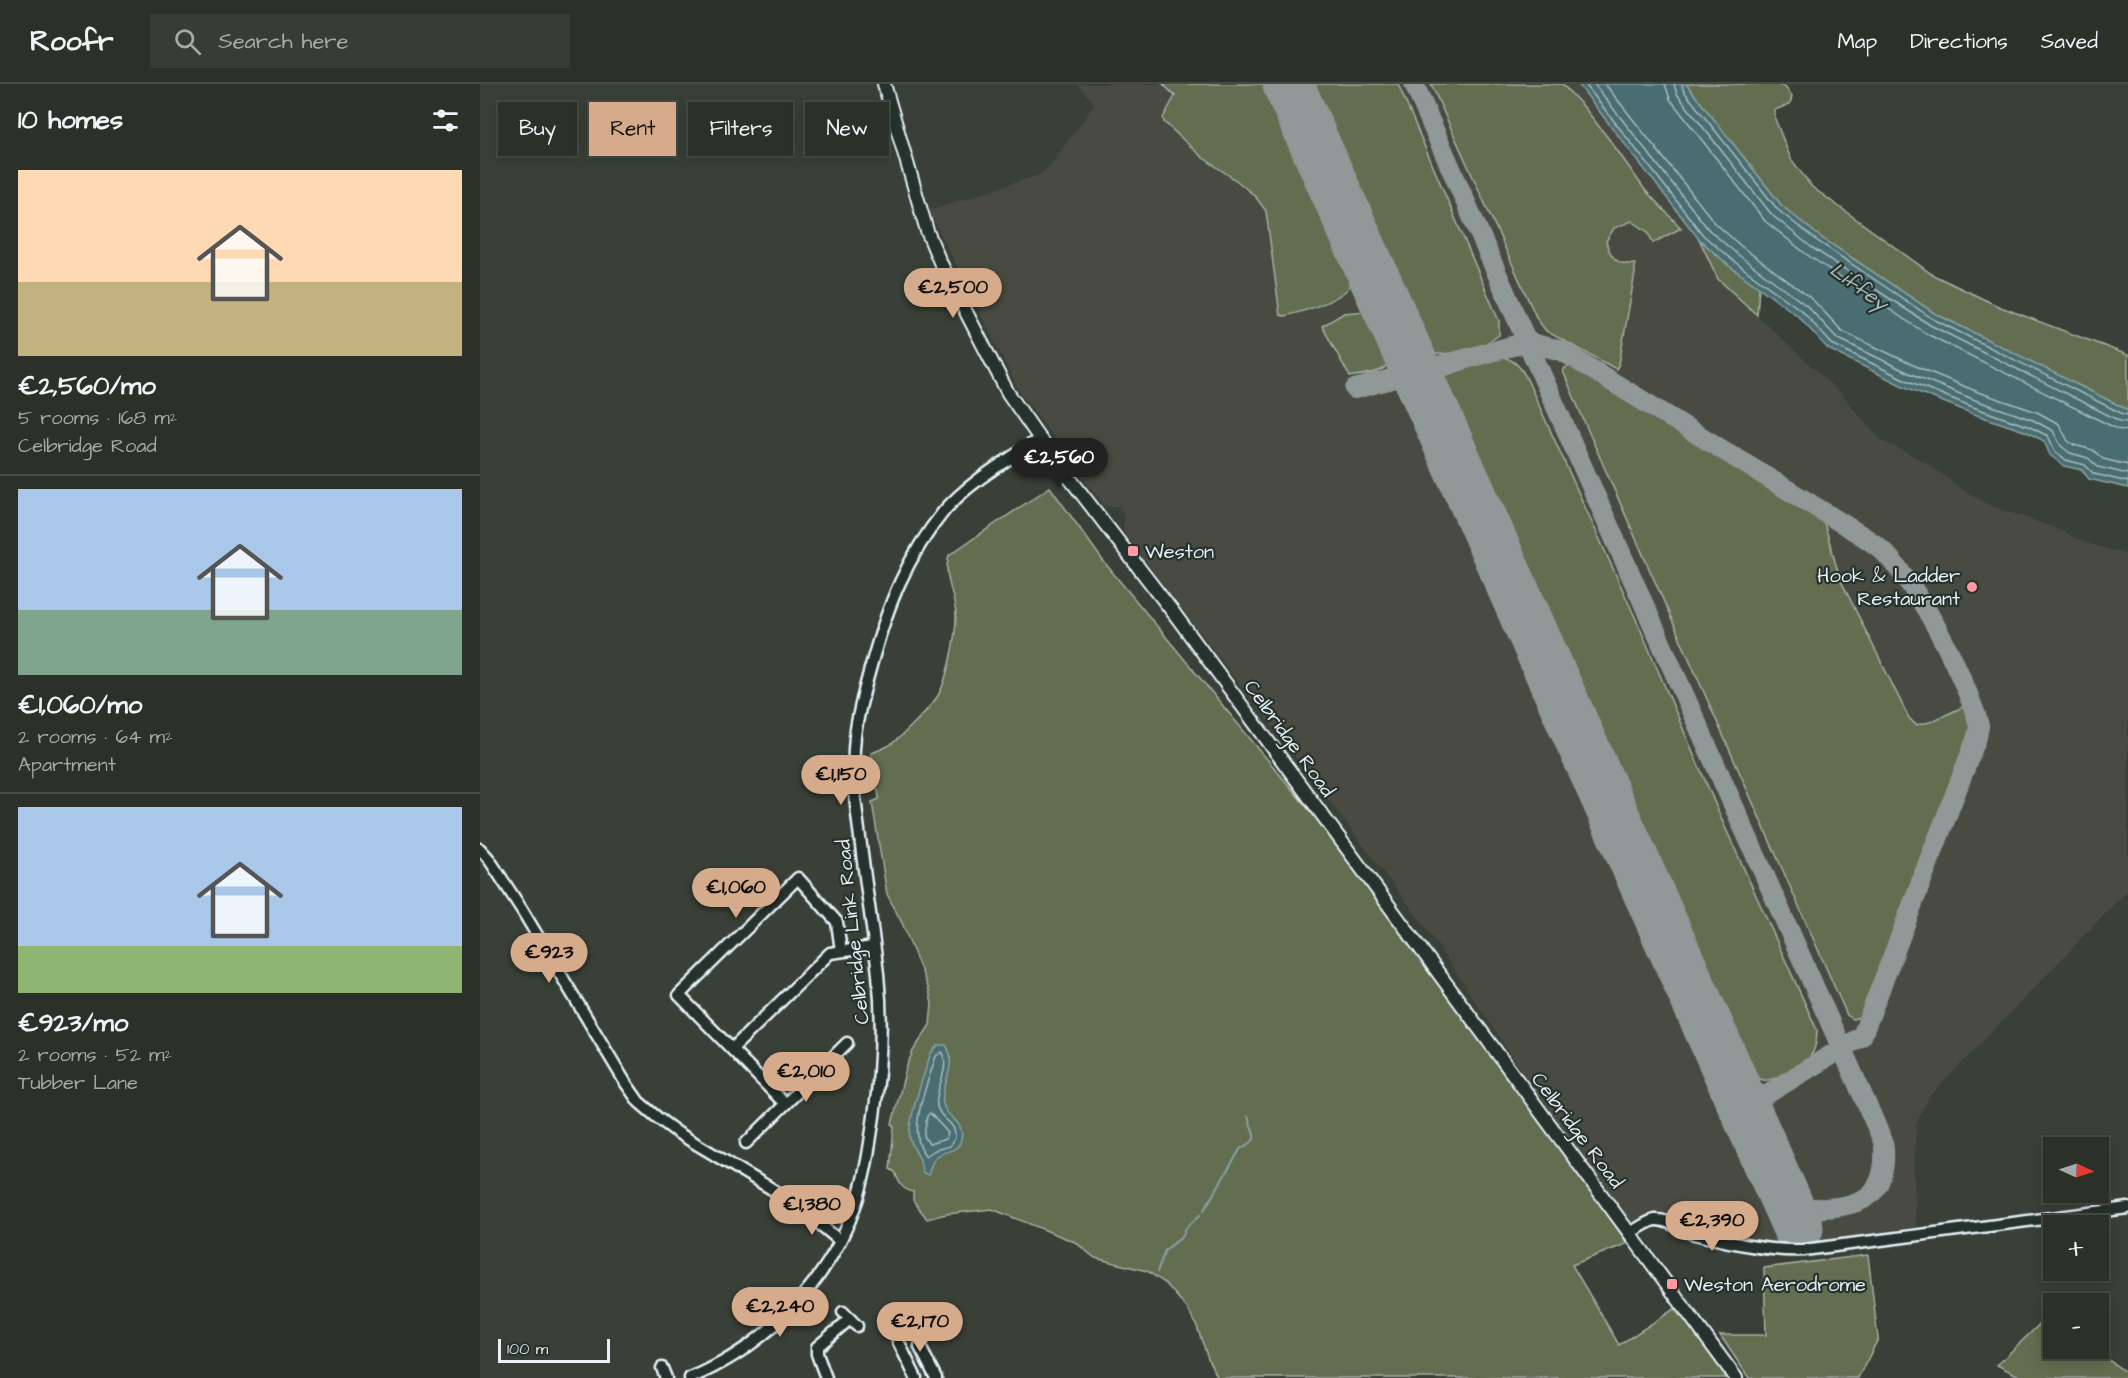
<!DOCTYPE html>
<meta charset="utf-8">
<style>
:root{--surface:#2b3029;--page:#373c35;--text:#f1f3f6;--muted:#a6a9a8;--line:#474b46;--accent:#d6ab8b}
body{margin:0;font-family:"Architects Daughter",sans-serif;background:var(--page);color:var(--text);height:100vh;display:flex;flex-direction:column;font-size:22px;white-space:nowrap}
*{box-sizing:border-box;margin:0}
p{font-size:20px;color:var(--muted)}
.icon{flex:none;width:33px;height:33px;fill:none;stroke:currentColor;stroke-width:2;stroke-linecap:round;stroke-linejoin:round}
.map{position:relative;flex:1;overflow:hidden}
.panel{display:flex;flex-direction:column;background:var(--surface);width:480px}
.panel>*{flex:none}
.hud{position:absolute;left:18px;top:18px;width:570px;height:54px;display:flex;gap:12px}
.needle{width:39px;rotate:93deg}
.tools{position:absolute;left:1563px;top:1053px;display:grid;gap:12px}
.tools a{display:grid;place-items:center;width:66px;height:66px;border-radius:0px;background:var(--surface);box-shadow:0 3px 15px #0003,0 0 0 2px var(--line);font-size:30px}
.scale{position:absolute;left:18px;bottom:15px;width:112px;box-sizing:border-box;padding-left:6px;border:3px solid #e8f1f8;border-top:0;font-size:16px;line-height:21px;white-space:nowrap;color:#e8f1f8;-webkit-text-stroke:4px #26332d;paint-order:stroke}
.price{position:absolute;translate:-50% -51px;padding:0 14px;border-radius:21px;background:var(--accent);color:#111;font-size:20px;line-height:39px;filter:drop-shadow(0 2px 3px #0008)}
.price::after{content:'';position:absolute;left:50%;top:36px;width:18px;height:14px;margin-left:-9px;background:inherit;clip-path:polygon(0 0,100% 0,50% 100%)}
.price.on{background:#222;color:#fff}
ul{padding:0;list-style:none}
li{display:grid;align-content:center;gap:12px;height:318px;padding:0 18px}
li+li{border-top:2px solid var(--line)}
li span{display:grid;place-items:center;height:186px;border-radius:0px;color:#555}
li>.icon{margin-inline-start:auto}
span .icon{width:108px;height:108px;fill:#fffc;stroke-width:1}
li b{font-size:26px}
h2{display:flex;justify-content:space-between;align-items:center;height:72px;padding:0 18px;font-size:26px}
.tag{padding:0 21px;border-radius:0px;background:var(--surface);box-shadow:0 3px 15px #0003,0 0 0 2px var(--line);font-size:21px;line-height:54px}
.tag.on{background:var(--accent);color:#111}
header{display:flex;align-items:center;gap:36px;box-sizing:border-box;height:84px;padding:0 30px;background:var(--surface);border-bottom:2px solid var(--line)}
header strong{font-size:28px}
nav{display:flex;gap:33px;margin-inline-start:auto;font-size:21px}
.search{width:420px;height:54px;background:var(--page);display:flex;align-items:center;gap:15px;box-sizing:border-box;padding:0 21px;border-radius:0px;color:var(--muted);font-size:22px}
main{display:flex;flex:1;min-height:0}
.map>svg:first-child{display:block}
.built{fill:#494c42}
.green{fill:#626e50;stroke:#a5b0a4;stroke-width:1.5}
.water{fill:#4a6d70;stroke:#89a2a6;stroke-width:1.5}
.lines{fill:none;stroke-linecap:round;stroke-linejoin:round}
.shore{stroke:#a9bcc2;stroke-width:1.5}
.stream{stroke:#89a2a6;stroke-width:2}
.taxiway{stroke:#909898;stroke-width:20}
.runway{stroke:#909898;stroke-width:51}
.minor-casing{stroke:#e8f1f8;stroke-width:15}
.major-casing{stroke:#e8f1f8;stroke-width:16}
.minor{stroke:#26332d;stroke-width:10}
.major{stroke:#26332d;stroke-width:12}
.poi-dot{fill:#ff9aa2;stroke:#26332d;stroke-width:2}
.labels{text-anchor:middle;stroke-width:4.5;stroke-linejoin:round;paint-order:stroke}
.poi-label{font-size:20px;fill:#e8f1f8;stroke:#26332d;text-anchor:start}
.street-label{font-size:20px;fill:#e8f1f8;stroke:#26332d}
.water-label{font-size:21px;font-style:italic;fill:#a9bcc2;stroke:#26332d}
</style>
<header>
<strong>Roofr</strong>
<div class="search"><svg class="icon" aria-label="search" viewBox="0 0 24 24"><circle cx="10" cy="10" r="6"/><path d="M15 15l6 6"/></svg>Search here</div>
<nav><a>Map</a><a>Directions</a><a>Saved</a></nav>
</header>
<main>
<section class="panel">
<h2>10 homes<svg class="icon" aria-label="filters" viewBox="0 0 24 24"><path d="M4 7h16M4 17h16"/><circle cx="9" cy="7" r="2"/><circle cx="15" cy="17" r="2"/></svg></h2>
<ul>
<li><span style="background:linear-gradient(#ffd9b3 60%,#c2b280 0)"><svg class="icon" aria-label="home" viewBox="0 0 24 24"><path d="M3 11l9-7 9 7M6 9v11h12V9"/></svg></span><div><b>€2,560/mo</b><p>5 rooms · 168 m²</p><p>Celbridge Road</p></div></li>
<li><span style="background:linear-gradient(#a9c7e8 65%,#7fa58c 0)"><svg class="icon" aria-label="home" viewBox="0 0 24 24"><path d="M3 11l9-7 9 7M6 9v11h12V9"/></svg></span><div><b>€1,060/mo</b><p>2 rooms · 64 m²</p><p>Apartment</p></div></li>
<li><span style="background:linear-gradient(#a9c7e8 75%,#8fb573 0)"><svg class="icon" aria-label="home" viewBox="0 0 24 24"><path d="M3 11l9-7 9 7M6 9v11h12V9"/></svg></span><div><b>€923/mo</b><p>2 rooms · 52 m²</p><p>Tubber Lane</p></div></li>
</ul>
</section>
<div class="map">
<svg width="1648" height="1294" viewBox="0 0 1648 1294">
<rect width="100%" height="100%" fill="#394037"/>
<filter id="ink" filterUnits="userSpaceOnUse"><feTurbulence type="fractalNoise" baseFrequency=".0167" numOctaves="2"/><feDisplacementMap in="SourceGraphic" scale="12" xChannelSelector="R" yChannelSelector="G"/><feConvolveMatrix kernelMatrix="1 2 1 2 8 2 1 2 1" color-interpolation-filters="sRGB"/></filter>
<g filter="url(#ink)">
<polygon class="built" points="597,0 1098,0 1219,155 1238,195 1361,310 1401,356 1443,377 1483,406 1509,421 1575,444 1606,459 1648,471 1648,806 1449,1013 1440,1030 1436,1043 1434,1086 1436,1142 1424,1146 1414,1153 1319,1164 1210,1145 1178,1130 1146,1142 944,841 644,449 644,430 638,422 625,422 584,370 563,338 539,307 449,126 559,91 569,83 615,20"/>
<g class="green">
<path d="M683,0H790L874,193C872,214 822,228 804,232L800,231L786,127L775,112L757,97L722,73L684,38L683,34L695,12Z"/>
<path d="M832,0H918L1019,237V251C1003,264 974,271 953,270L948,264L909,180Z"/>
<path d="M951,0H1082L1103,22L1132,59L1165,106L1201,144L1173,159L1168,148L1152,137L1134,144L1126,157C1130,173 1137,182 1155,180V189L1139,280L1136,285L1066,247L1057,235Z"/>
<polygon points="1206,0 1296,0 1305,3 1312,12 1310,20 1295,26 1295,35 1311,75 1332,103 1453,191 1518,222 1648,271 1648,326 1456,230 1339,152 1302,122"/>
<polygon points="1219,155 1248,181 1279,203 1277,231 1238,195"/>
<path d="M888,227H892C898,241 918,274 903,285C895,290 880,291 870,293L842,242L864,229Z"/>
<path d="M1021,273C1038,275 1045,290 1051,304L1159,542L1245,743L1337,946C1337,956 1336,965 1330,973C1324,980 1292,998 1284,996C1277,995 1273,991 1269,986L1104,622L963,296V292Z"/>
<polygon points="1089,282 1096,283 1343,435 1360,495 1429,634 1436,641 1450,638 1483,623 1490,637 1490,645 1483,667 1439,777 1385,924 1380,933 1373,935 1367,931 1110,351 1083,287 1085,284"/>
<path d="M570,403L624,478L849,750L1099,1089L1144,1154L1146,1160L1092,1181L1139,1261L1194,1225L1200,1232L1204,1230L1250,1294H738L729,1277L716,1240L707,1224L686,1200L667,1187L615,1174L595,1158L512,1125L466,1130L447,1135L433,1116V1108C421,1105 419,1099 415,1088L410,1085L414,1043L412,1040L426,984L433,967L450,941L452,920L449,906L422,839L407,810L392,718L399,715L398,706L392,702L391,669C397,667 403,665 408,662C418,657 450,624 457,613C467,599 476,551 476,533C476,511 462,493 469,471Z"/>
<polygon points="1388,1171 1398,1255 1378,1294 1269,1294 1240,1251 1286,1251 1284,1184"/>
<polygon points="1568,1232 1573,1236 1574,1264 1613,1265 1648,1290 1648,1294 1543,1294 1517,1281"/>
</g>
<g class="water">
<polygon points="1098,0 1206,0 1302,122 1339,152 1456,230 1648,326 1648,404 1609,395 1602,386 1584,382 1570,371 1564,357 1547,348 1491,329 1423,302 1348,265 1318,232 1248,181 1219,155"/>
<path d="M458,961H466C480,983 455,1008 465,1025C471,1036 485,1039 481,1056C477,1070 463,1065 455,1074C451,1078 451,1085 448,1091C439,1088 442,1083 440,1076C437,1069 432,1062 430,1055C427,1036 445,988 451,969Z"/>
</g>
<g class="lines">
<g class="shore">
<polyline points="1105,0 1223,151 1252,176 1322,227 1352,260 1426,296 1493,323 1550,343 1568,352 1575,367 1586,376 1605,381 1614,390 1648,398"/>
<polyline points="1114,0 1229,146 1257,170 1327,222 1357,254 1429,289 1495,316 1553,336 1573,347 1581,362 1590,369 1608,374 1618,383 1648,390"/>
<polyline points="1125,0 1235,139 1262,163 1332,215 1362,247 1433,281 1498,308 1557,328 1579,340 1588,357 1594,361 1613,366 1623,375 1648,381"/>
<polyline points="1185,0 1190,15 1285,137 1326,170 1445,249 1637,345 1648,347"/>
<polyline points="1194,0 1197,10 1292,131 1331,163 1450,241 1640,337 1648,338"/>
<polyline points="1202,0 1203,6 1298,126 1336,156 1453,235 1643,330 1648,331"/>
<path d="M462,968L464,971C465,977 465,984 463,990C461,1000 455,1011 457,1022C460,1037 476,1036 475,1054L470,1062L455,1066L446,1072C425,1049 448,999 456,972Z"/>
<polygon points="450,1029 468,1049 466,1055 449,1060 444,1052 447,1032"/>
</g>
<g class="stream">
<path d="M724,1126L761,1064C783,1056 772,1049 768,1032"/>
<polyline points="677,1188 685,1166 702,1153 706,1144 720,1131"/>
</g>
<g class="taxiway">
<path d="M934,0L1047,258L1403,1057C1406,1074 1404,1096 1392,1109C1377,1124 1330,1129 1312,1119C1307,1116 1304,1110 1301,1105"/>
<path d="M875,305L1047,258L1082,267L1381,451C1388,456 1397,461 1403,467C1441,506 1478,580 1496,631L1499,642L1497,653L1382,952L1264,1024"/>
</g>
<polyline class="runway" points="808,0 1318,1144"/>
<defs>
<g id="minor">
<polyline points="0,765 9,775 42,826 145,998 159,1018 179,1035 198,1049 312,1117 360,1157"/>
<polyline points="252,965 350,869 394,863"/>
<polyline points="305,1020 199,911 318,794 357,838 361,867"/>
<polyline points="266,1059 367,959"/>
<path d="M1151,1148C1158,1145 1168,1137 1175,1136C1190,1135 1201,1147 1214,1150C1248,1158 1290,1168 1324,1166L1648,1124"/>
<polyline points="363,1228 377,1242"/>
<polyline points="442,1253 440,1263 456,1294"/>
<polyline points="418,1257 436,1294"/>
<polyline points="182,1284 186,1294"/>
<path d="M210,1294C286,1263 351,1196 377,1117C386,1089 390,1060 394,1032C401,985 403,938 398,890C393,847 386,804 381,761C376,725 371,689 375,652C378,627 385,603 392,578C408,521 426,474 464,427C490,397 527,377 559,355"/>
<polyline points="346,1294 337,1270 337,1263 370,1235"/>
</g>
<polyline id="major" points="404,0 447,147 460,178 528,309 567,365 696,532 1256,1294"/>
</defs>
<use href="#minor" class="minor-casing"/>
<use href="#major" class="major-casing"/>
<use href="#minor" class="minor"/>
<use href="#major" class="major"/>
</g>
</g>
<g class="poi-dot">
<rect x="647" y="461" width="12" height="12" rx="3"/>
<circle cx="1492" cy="503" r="6"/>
<rect x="1186" y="1194" width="12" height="12" rx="3"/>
</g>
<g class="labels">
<g class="poi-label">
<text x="665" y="474">Weston</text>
<text x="1480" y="498" text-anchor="end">Hook &amp; Ladder<tspan x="1480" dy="23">Restaurant</tspan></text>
<text x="1204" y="1207">Weston Aerodrome</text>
</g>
<g class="street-label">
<text transform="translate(810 654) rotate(54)" y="7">Celbridge Road</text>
<text transform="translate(372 848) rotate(-96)" y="7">Celbridge Link Road</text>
<text transform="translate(1098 1046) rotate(53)" y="7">Celbridge Road</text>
</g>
<g class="water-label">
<text transform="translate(1379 202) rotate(36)" y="7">Liffey</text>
</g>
</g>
</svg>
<div class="tools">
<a><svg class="needle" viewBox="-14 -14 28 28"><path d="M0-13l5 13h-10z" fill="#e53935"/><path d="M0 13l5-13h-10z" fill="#a6a9a8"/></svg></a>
<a>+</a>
<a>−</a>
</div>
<div class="scale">100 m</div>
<b class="price" style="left:473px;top:235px">€2,500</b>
<b class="price on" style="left:579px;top:405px">€2,560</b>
<b class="price" style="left:361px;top:722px">€1,150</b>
<b class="price" style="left:256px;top:835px">€1,060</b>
<b class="price" style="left:69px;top:900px">€923</b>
<b class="price" style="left:326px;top:1019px">€2,010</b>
<b class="price" style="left:332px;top:1152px">€1,380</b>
<b class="price" style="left:1232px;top:1168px">€2,390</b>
<b class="price" style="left:300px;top:1254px">€2,240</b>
<b class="price" style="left:440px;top:1269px">€2,170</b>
<div class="hud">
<a class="tag">Buy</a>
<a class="tag on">Rent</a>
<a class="tag">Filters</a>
<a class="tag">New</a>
</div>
</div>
</main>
